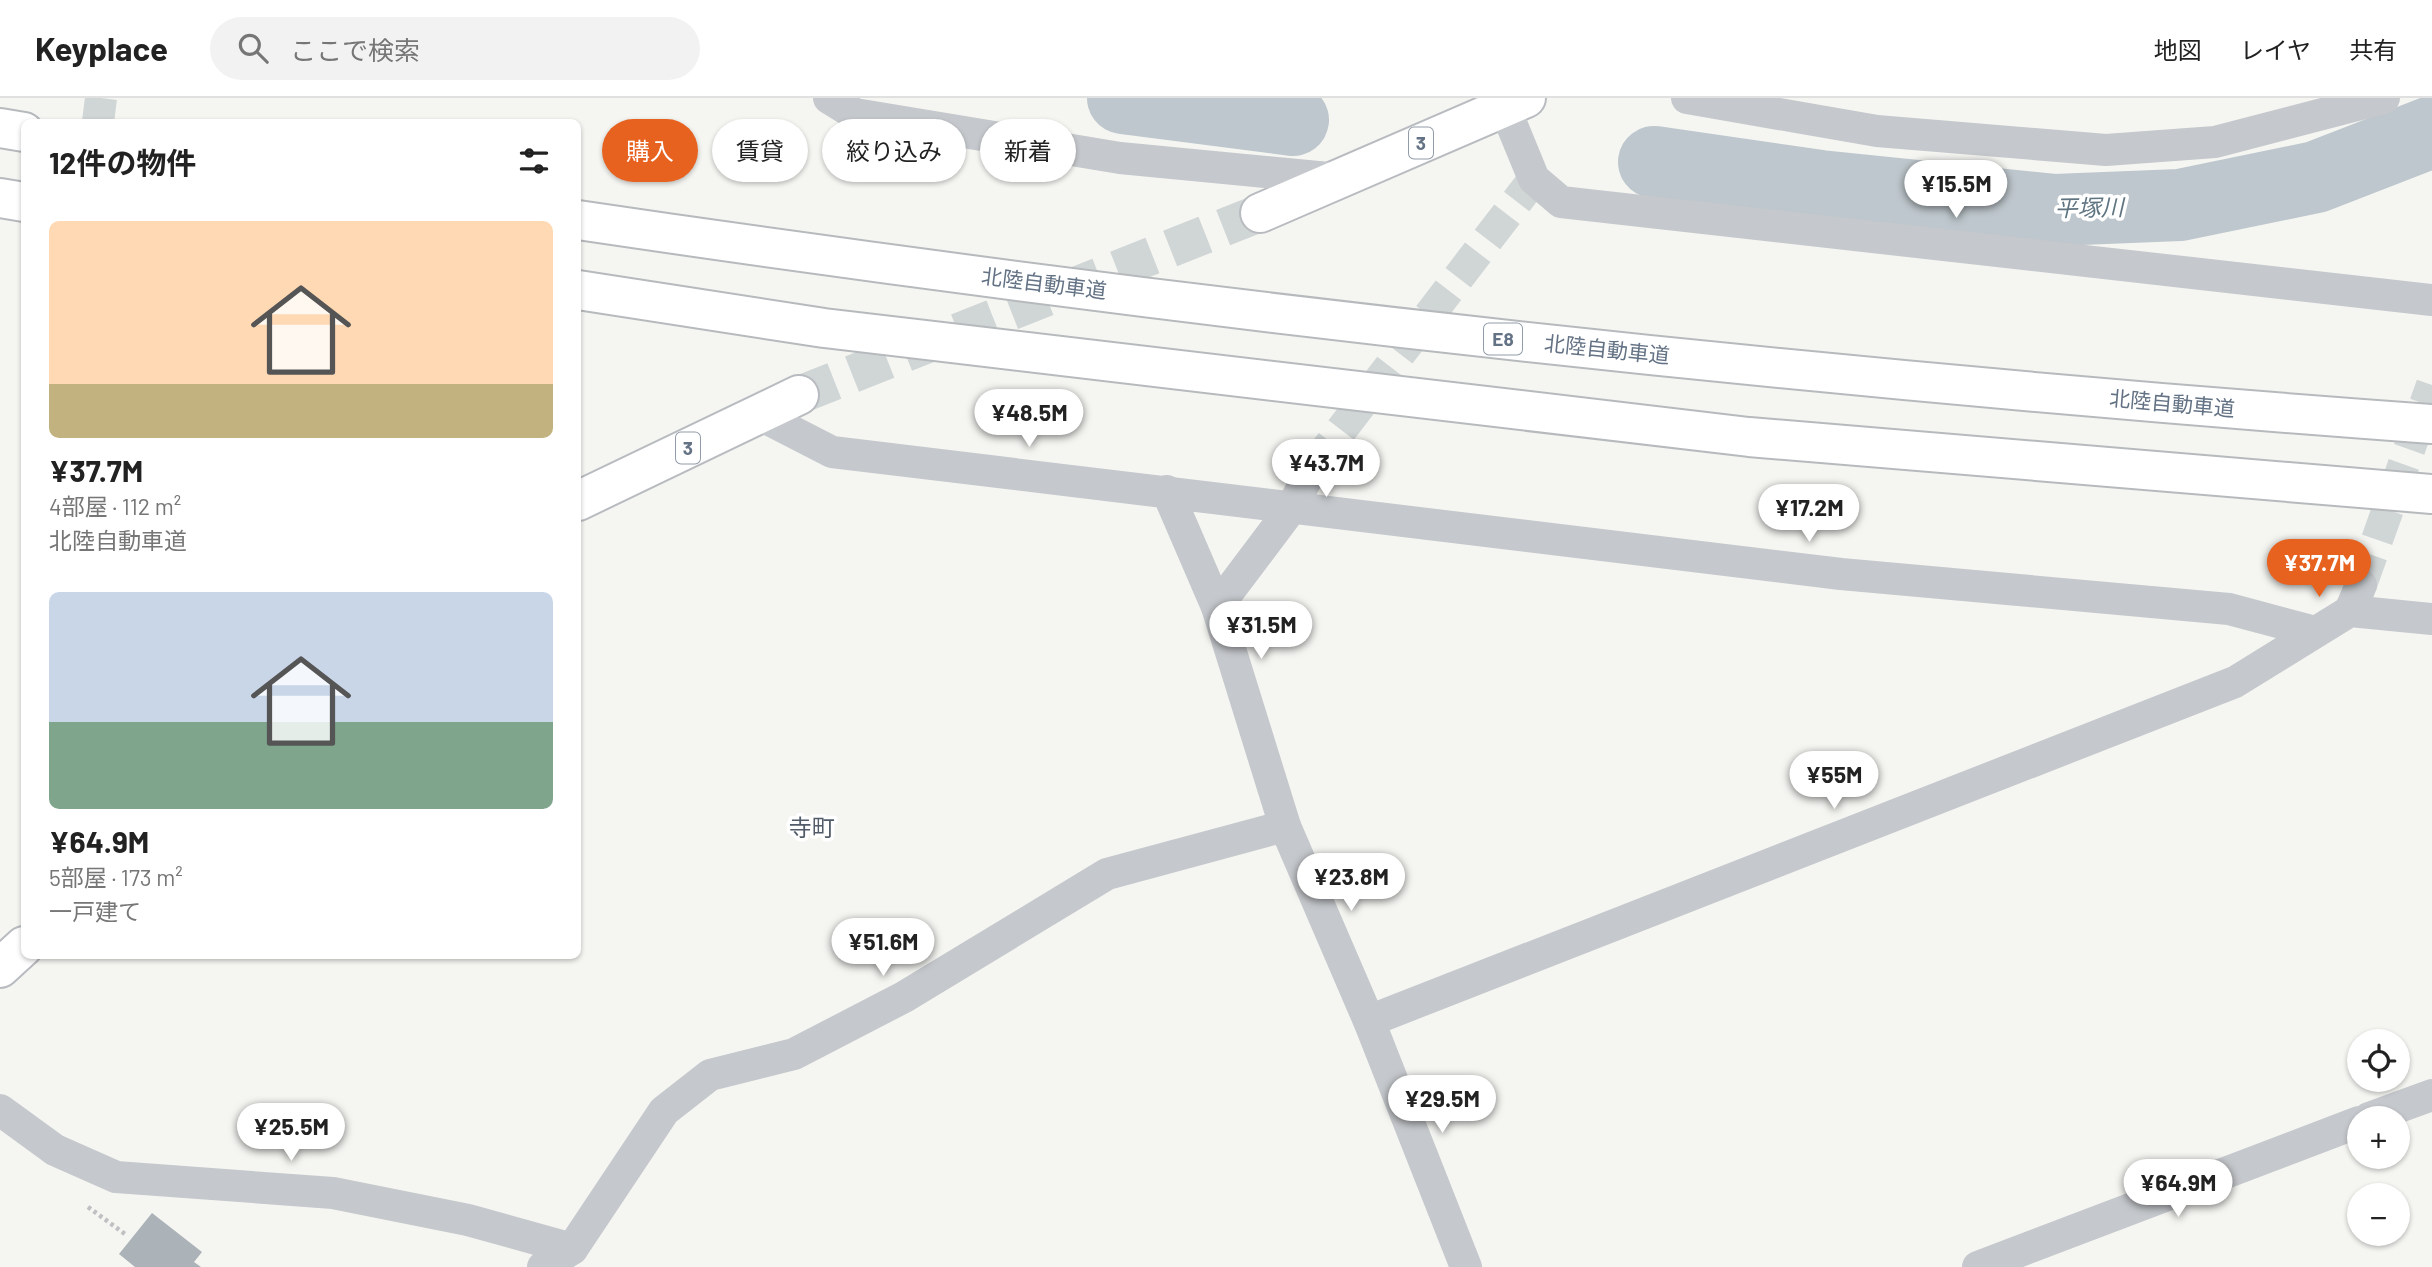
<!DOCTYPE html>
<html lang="ja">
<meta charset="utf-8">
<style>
:root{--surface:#fff;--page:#f2f2f2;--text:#222;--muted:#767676;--line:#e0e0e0;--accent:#e8621f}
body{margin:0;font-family:Barlow,"Noto Sans JP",sans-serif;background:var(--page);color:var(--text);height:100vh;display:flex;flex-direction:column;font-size:26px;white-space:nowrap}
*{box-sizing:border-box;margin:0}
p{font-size:23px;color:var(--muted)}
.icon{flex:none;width:38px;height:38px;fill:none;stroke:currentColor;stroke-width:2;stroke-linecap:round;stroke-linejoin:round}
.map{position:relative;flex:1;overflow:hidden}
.panel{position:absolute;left:21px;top:21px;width:560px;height:840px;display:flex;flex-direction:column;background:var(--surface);border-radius:10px;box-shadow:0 2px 5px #0004}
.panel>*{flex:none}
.hud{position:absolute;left:602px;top:21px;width:665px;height:63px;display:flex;gap:14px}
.fabs{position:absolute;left:2347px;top:931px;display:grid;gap:14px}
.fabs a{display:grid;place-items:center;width:63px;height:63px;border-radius:50%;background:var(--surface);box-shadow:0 2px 5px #0004;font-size:35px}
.price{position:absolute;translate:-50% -60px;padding:0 16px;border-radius:24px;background:#fff;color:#222;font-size:23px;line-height:46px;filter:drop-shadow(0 2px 4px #0008)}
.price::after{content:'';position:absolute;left:50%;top:42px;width:21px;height:16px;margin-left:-10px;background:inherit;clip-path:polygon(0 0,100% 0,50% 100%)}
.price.selected{background:var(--accent);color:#fff}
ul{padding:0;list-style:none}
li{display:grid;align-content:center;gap:14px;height:371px;padding:0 28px}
li span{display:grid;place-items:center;height:217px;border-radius:10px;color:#555}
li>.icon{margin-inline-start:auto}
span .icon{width:126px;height:126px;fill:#fffc;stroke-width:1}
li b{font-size:30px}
h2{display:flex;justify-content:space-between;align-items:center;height:84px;padding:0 28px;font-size:30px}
.tag{padding:0 24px;border-radius:32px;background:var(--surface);box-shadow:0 2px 5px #0004;font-size:24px;line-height:63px}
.tag.selected{background:var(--accent);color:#fff}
header{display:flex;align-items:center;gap:42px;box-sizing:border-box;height:98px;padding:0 35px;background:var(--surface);border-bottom:2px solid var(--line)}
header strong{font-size:33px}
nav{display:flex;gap:38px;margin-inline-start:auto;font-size:24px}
.search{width:490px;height:63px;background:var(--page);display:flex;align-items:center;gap:18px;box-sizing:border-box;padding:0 24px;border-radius:38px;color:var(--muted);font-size:26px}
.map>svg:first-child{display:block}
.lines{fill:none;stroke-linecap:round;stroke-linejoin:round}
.river{stroke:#bec7cd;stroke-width:72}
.building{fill:#abb2b8}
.minor-tunnel{stroke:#d0d5d6;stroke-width:32;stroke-dasharray:32 16;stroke-linecap:butt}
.primary-tunnel{stroke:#d0d5d6;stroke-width:38;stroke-dasharray:38 19;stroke-linecap:butt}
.primary-casing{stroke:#b8bbbf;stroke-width:42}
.motorway-casing{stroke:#b7babd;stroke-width:42}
.path{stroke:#bfc0c2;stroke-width:4.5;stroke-dasharray:3.5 3.5;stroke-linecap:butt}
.minor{stroke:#c5c8cc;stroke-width:32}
.primary{stroke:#fff;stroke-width:38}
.motorway{stroke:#fff;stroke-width:38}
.labels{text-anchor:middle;stroke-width:7;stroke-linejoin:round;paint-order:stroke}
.shield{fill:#fff;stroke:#929ca9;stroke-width:2}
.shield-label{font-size:19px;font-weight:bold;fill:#637284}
.street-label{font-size:21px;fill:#637284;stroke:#fff}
.water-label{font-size:23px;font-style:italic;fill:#5f7481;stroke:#fff}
.neighbourhood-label{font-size:23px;fill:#525c69;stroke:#fff}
</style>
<header>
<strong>Keyplace</strong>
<div class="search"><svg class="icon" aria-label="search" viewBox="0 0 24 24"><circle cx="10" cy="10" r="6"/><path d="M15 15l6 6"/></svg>ここで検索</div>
<nav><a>地図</a><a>レイヤ</a><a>共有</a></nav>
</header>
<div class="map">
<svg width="2432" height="1169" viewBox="0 0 2432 1169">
<rect width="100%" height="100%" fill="#f5f6f2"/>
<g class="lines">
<g class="river">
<polyline points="1123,0 1293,22"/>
<polyline points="1654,64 1820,88 2055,112 2180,107 2316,79 2432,34"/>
</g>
</g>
<polygon class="building" points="152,1115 202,1154 194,1164 201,1169 135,1169 119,1156"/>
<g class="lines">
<g class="minor-tunnel">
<polyline points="98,24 101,0"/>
<polyline points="1312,370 1534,81"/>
<polyline points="2361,487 2432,287"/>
</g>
<polyline class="primary-tunnel" points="799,297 1260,115"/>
<defs>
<g id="primary">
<polyline points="1260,115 1526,0"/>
<polyline points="578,403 799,297"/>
<polyline points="0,870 24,848"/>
</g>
<g id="motorway">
<polyline points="0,30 24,34"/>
<polyline points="0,100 24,104"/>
<path d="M578,122C1193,213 1812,281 2432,326"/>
<polyline points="578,192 824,230 1749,339 2432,396"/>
</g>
</defs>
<use href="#primary" class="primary-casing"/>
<use href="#motorway" class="motorway-casing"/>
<polyline class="path" points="88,1109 125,1136"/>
<g class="minor">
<polyline points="829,0 855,16 1120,60 1339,81"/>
<polyline points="1491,0 1504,8 1534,81 1561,104 2432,202"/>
<polyline points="1687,0 1877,33 2106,52 2215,44 2384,0"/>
<polyline points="758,316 832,354 1841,476 2229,511 2315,534"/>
<polyline points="1312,370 1293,408 1217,509 1285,728 1369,923 1466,1169"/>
<polyline points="1167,393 1217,509"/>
<polyline points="2350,513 2361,487"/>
<polyline points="1369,923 2235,584 2350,513 2432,521"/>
<polyline points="0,1012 55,1052 116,1079 333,1095 468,1122 572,1151"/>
<polyline points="2369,1020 2432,997"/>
<polyline points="543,1169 572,1151 664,1013 710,977 794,956 904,899 1107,776 1285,728"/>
<polyline points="1978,1169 2359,1024"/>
</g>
<use href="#primary" class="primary"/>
<use href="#motorway" class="motorway"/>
</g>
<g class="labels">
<g class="shield">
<rect x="1409" y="29.5" width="24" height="31" rx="5"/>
<rect x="1484" y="225.5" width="38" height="31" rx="5"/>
<rect x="676" y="334.5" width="24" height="31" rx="5"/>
</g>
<g class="shield-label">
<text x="1421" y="52">3</text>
<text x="1503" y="248">E8</text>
<text x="688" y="357">3</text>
</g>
<g class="street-label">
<text transform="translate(1044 186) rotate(7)" y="7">北陸自動車道</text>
<text transform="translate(1607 252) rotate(6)" y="7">北陸自動車道</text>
<text transform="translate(2172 306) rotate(5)" y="7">北陸自動車道</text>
</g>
<g class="water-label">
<text transform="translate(2089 110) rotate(-1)" y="8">平塚川</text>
</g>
<g class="neighbourhood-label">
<text x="812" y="738">寺町</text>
</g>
</g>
</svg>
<div class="fabs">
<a><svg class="icon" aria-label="locate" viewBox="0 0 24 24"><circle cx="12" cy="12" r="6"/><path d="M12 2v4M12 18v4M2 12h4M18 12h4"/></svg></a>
<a>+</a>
<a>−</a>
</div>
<b class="price" style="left:1956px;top:122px">¥15.5M</b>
<b class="price" style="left:1029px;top:351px">¥48.5M</b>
<b class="price" style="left:1326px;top:401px">¥43.7M</b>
<b class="price" style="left:1809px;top:446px">¥17.2M</b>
<b class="price selected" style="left:2319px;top:501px">¥37.7M</b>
<b class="price" style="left:1261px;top:563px">¥31.5M</b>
<b class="price" style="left:1834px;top:713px">¥55M</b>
<b class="price" style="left:1351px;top:815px">¥23.8M</b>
<b class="price" style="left:883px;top:880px">¥51.6M</b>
<b class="price" style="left:1442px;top:1037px">¥29.5M</b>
<b class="price" style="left:291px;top:1065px">¥25.5M</b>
<b class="price" style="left:2178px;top:1121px">¥64.9M</b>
<div class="hud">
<a class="tag selected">購入</a>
<a class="tag">賃貸</a>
<a class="tag">絞り込み</a>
<a class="tag">新着</a>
</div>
<section class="panel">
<h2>12件の物件<svg class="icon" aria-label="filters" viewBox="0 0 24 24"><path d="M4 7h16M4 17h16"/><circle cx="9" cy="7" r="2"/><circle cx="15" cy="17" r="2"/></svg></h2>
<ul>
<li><span style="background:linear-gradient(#ffd9b3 75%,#c2b280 0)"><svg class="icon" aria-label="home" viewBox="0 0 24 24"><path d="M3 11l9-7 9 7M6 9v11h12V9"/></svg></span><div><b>¥37.7M</b><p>4部屋 · 112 m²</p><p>北陸自動車道</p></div></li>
<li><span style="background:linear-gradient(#c9d6e8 60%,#7fa58c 0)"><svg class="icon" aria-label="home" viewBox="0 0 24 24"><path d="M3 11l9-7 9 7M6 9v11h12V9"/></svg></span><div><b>¥64.9M</b><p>5部屋 · 173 m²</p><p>一戸建て</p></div></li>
</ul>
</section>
</div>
